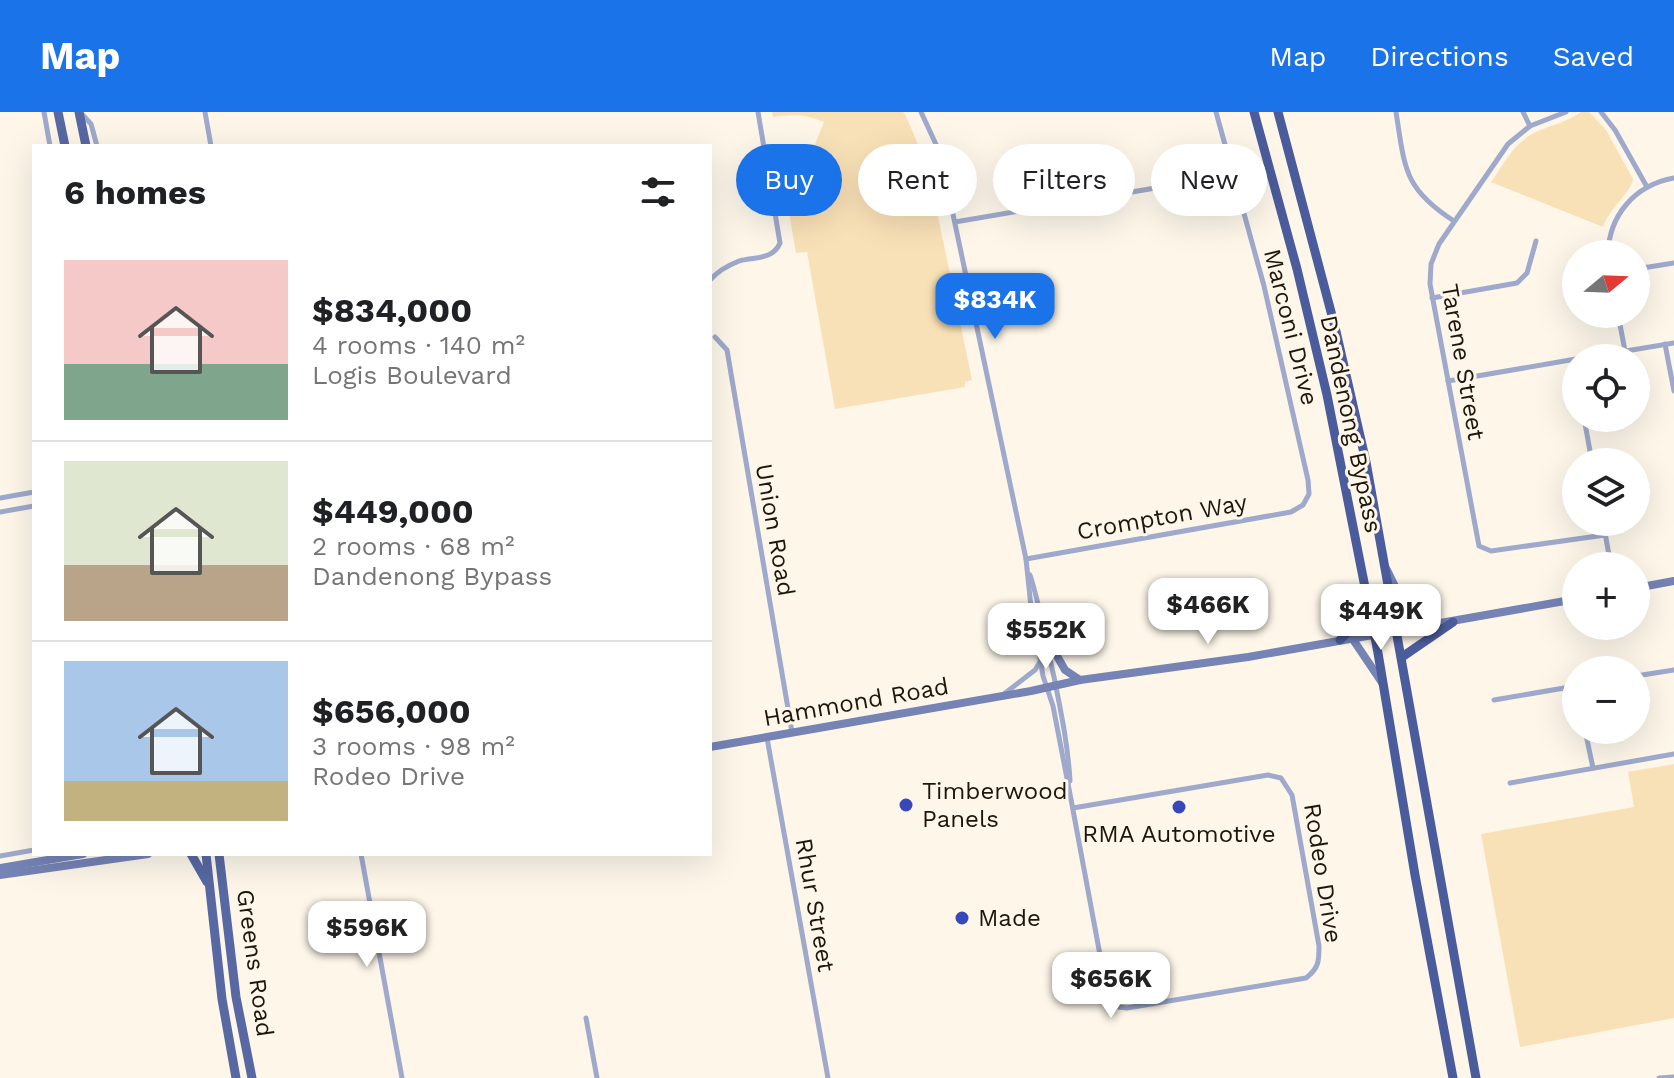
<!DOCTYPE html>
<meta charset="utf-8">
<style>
:root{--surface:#fff;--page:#f2f2f2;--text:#202124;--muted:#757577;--line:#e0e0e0;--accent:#1a73e8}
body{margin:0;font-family:"Work Sans",sans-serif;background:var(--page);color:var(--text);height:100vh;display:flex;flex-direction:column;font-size:30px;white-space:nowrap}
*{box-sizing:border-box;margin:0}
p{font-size:26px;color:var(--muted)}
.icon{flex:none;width:44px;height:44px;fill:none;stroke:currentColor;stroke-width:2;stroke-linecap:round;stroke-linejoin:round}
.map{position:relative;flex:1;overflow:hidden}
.sheet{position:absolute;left:32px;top:32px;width:680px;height:712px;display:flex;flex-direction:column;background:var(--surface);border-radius:0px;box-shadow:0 8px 32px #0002}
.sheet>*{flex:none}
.hud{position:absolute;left:736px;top:32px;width:760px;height:72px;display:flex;gap:16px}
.needle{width:52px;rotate:71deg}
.buttons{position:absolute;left:1562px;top:128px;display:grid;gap:16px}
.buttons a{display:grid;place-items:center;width:88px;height:88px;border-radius:50%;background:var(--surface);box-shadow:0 8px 32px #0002;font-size:40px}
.price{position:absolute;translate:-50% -68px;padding:0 18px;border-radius:16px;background:#fff;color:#222;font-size:26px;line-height:52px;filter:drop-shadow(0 2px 4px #0008)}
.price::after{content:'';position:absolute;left:50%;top:48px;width:24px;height:18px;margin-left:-12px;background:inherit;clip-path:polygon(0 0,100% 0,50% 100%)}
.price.active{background:var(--accent);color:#fff}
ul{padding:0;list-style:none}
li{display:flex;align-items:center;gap:24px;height:200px;padding:0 32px}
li+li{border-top:2px solid var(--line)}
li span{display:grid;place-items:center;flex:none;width:224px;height:160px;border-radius:0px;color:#555}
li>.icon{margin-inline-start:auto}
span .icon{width:96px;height:96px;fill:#fffc;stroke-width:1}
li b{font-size:34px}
h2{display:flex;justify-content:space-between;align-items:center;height:96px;padding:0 32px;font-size:34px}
.pill{padding:0 28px;border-radius:36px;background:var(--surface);box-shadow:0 8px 32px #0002;font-size:28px;line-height:72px}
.pill.active{background:var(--accent);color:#fff}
header{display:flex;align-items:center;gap:48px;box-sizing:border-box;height:112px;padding:0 40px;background:var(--accent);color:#fff}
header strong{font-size:38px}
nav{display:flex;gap:44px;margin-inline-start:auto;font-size:28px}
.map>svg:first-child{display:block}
.green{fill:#f9e1b7}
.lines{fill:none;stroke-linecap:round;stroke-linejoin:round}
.minor{stroke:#9ea9cb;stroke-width:5}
.secondary{stroke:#7583b5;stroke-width:8}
.primary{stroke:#5768a3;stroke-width:9}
.trunk{stroke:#4b5c9c;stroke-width:9}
.poi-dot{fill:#3748bb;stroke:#fdf6e9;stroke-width:3}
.labels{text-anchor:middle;stroke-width:6;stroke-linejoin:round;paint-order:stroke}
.street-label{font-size:24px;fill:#1d160b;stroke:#fdf6e9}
.poi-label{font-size:24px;fill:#1d160b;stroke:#fdf6e9;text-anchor:start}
</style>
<header>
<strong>Map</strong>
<nav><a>Map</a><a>Directions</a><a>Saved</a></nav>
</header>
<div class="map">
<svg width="1674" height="966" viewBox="0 0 1674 966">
<rect width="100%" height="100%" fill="#fdf6e9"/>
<g class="green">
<path d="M772,0H903L906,4L928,56L972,268L965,270V275L835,297L807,140L796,141L779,43L786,42L808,50L824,10C806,2 791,2 773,5Z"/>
<path d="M1581,0H1589L1606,18L1633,67C1631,81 1610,95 1603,115L1491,70C1504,52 1514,31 1534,21C1550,13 1566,11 1581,0Z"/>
<polygon points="1674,652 1674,906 1520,935 1481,722 1634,695 1628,660"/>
</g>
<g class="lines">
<g class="minor">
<polyline points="44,0 50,34"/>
<polyline points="205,0 211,34"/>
<path d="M921,0L940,41L1026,447L1031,495L1043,564L1053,594L1070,682L1106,875L1108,885L1118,895L1127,896L1306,866C1319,856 1319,849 1319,834L1292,683L1281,666L1268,663L1073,696"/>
<path d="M1396,0C1405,56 1403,76 1454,109"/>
<polyline points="1523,0 1530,14"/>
<polyline points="1566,0 1530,14 1508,32 1439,132 1431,152 1430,172 1479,434 1491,439 1605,423"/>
<polyline points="1601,0 1615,18 1647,75"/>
<polyline points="81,1 91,12 97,34"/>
<polyline points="955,110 1232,63"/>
<path d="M1608,142C1609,103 1635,73 1674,66"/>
<polyline points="1636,157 1674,151"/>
<path d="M710,168C717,160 729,153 739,149C754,145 773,148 780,131L758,0"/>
<polyline points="1432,186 1517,171 1527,161 1536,129"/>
<polyline points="1618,202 1625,239"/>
<polyline points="715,225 727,238 792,620"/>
<polyline points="1665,232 1674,279"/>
<polyline points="1584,246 1674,231"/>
<polyline points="1573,248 1576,265"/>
<polyline points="1448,269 1576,247"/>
<polyline points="1584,306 1592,350"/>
<polyline points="0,386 34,380"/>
<polyline points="0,400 34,394"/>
<polyline points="1603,410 1611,454"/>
<polyline points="1026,447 1291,400 1303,393 1309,382 1308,368 1264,174 1216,0"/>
<path d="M1030,463C1041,497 1046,531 1054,565C1061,600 1068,633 1070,669"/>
<polyline points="1636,564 1674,558"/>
<polyline points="1004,582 1035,558 1040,550"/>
<polyline points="1494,588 1576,574"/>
<polyline points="1585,618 1593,656"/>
<polyline points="767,626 828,966"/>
<polyline points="1510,671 1674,642"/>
<polyline points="361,742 402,966"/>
<polyline points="0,744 34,738"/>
<polyline points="586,906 597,966"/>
<polyline points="1659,966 1674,965"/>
</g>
<g class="secondary">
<polyline points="1387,458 1405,495 1421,515"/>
<polyline points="1636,476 1674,469"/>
<polyline points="1044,521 1065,558 1080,568"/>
<polyline points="1352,526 1383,572"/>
<polyline points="710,635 1031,579 1080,568 1248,545 1576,487"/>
<polyline points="0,756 83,742"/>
<polyline points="0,763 148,742"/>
</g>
<g class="primary">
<polyline points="58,0 65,34"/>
<polyline points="79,0 86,34"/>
<polyline points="191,742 207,770"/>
<polyline points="206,742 222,887 236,966"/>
<polyline points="219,742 236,885 252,966"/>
</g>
<g class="trunk">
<polyline points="1254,0 1297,157 1327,283 1378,541 1415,763 1453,966"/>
<polyline points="1278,0 1335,215 1366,350 1476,966"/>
<polyline points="1340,528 1369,497"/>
<polyline points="1402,545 1453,510"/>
</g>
</g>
<g class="poi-dot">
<circle cx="906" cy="693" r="8"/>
<circle cx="1179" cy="695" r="8"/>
<circle cx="962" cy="806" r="8"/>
</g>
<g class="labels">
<g class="street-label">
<text transform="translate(1291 215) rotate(76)" y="8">Marconi Drive</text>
<text transform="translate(1463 250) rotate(80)" y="8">Tarene Street</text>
<text transform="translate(1351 312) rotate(78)" y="8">Dandenong Bypass</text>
<text transform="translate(1162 405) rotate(-10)" y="8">Crompton Way</text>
<text transform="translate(775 418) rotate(80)" y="8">Union Road</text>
<text transform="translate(856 590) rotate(-10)" y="8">Hammond Road</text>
<text transform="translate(1323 761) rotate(81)" y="8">Rodeo Drive</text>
<text transform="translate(815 793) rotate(80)" y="8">Rhur Street</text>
<text transform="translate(255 851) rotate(82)" y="8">Greens Road</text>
</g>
<g class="poi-label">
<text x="922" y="687">Timberwood<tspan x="922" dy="28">Panels</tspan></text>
<text x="1179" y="730" text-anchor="middle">RMA Automotive</text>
<text x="978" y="814">Made</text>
</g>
</g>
</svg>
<div class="buttons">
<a><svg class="needle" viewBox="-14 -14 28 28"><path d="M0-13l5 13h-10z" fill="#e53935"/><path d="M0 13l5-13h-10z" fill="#757577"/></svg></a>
<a><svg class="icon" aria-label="locate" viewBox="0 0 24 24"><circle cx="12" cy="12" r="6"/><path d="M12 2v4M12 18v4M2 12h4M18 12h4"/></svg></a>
<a><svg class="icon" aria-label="layers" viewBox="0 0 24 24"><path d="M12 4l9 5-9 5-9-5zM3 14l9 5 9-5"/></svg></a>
<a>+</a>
<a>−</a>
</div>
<b class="price active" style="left:995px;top:229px">$834K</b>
<b class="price" style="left:1208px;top:534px">$466K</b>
<b class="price" style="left:1381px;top:540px">$449K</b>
<b class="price" style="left:1046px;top:559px">$552K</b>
<b class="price" style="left:367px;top:857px">$596K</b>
<b class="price" style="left:1111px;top:908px">$656K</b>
<div class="hud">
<a class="pill active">Buy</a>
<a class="pill">Rent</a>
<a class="pill">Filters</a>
<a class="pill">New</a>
</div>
<section class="sheet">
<h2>6 homes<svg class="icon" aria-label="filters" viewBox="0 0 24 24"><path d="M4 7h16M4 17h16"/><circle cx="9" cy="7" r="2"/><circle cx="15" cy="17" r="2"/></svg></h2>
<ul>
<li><span style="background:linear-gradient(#f6c9c9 65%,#7fa58c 0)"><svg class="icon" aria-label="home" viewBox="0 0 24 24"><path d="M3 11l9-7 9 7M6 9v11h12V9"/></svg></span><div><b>$834,000</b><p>4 rooms · 140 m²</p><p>Logis Boulevard</p></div></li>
<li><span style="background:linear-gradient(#dfe7d0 65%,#b9a48a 0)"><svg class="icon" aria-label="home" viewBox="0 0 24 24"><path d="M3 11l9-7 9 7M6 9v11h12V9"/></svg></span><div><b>$449,000</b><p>2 rooms · 68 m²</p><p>Dandenong Bypass</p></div></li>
<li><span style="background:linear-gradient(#a9c7e8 75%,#c2b280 0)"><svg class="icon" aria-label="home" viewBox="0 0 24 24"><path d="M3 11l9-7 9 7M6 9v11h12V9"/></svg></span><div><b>$656,000</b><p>3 rooms · 98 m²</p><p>Rodeo Drive</p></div></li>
</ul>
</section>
</div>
